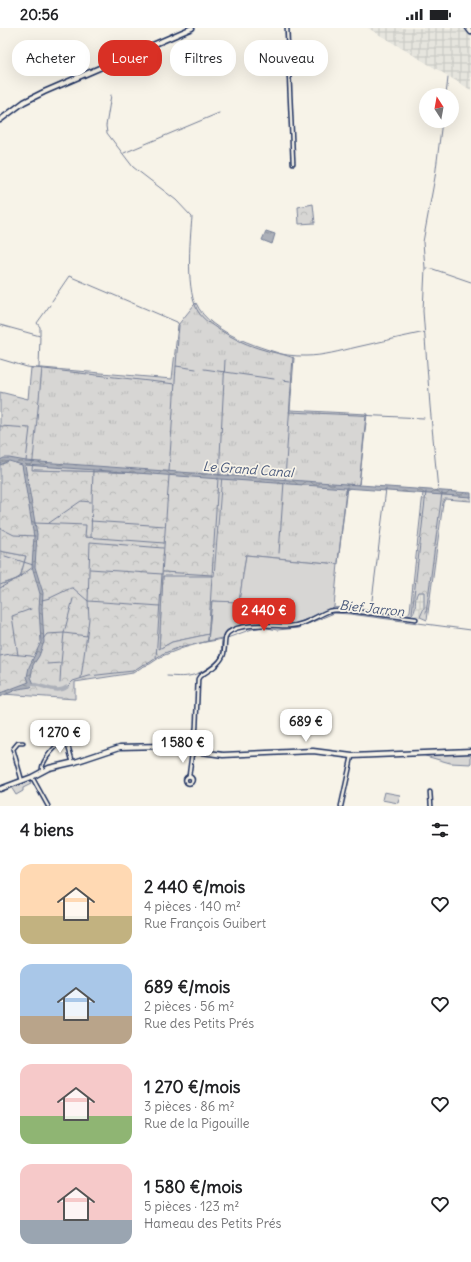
<!DOCTYPE html>
<html lang="fr">
<meta charset="utf-8">
<style>
:root{--surface:#fff;--page:#f2f2f2;--text:#202124;--muted:#757577;--accent:#d93025}
body{margin:0;font-family:Delius,sans-serif;background:var(--page);color:var(--text);height:100vh;display:flex;flex-direction:column;font-size:15px;white-space:nowrap}
*{box-sizing:border-box;margin:0}
p{font-size:13px;color:var(--muted)}
.icon{flex:none;width:22px;height:22px;fill:none;stroke:currentColor;stroke-width:2;stroke-linecap:round;stroke-linejoin:round}
.map{position:relative;height:778px;overflow:hidden}
.side{display:flex;flex-direction:column;background:var(--surface);flex:1}
.side>*{flex:none}
.hud{position:absolute;left:12px;top:12px;width:447px;height:36px;display:flex;gap:8px}
.needle{width:26px;rotate:349deg}
.fabs{position:absolute;left:419px;top:60px;display:grid;gap:8px}
.fabs a{display:grid;place-items:center;width:40px;height:40px;border-radius:50%;background:var(--surface);box-shadow:0 4px 16px #0002;font-size:20px}
.price{position:absolute;translate:-50% -34px;padding:0 9px;border-radius:8px;background:#fff;color:#222;font-size:13px;line-height:26px;filter:drop-shadow(0 1px 2px #0008)}
.price::after{content:'';position:absolute;left:50%;top:24px;width:12px;height:9px;margin-left:-6px;background:inherit;clip-path:polygon(0 0,100% 0,50% 100%)}
.price.current{background:var(--accent);color:#fff}
ul{padding:0;list-style:none}
li{display:flex;align-items:center;gap:12px;height:100px;padding:0 20px}
li span{display:grid;place-items:center;flex:none;width:112px;height:80px;border-radius:12px;color:#555}
li>.icon{margin-inline-start:auto}
span .icon{width:48px;height:48px;fill:#fffc;stroke-width:1}
li b{font-size:17px}
h2{display:flex;justify-content:space-between;align-items:center;height:48px;padding:0 20px;font-size:17px}
.pill{padding:0 14px;border-radius:16px;background:var(--surface);box-shadow:0 4px 16px #0002;font-size:14px;line-height:36px}
.pill.current{background:var(--accent);color:#fff}
.status{display:flex;justify-content:space-between;align-items:center;height:28px;padding:0 20px;background:var(--surface);direction:ltr}
.status svg{height:11px;fill:currentColor}
.map>svg:first-child{display:block}
.industrial{fill:url(#industrial-grid)}
.grass{fill:url(#grass-tufts);stroke:#798299}
.forest{fill:url(#forest-crowns);stroke:#798299}
.garden{fill:#d7d6d4;stroke:#798299}
.water{fill:url(#water-waves);stroke:#727c95}
.lines{fill:none;stroke-linecap:round;stroke-linejoin:round}
.stream{stroke:#727c95;stroke-width:1}
.canal{stroke:#acb0b9;stroke-width:3.5}
.street-casing{stroke:#1b2f5e;stroke-width:5.5}
.secondary-casing{stroke:#1b2f5e;stroke-width:7}
.street{stroke:#f7f3e8;stroke-width:2.5}
.secondary{stroke:#f7f3e8;stroke-width:4}
.labels{text-anchor:middle;stroke-width:3.5;stroke-linejoin:round;paint-order:stroke}
.water-label{font-size:13px;font-style:italic;fill:#465679;stroke:#f7f3e8}
</style>
<div class="status"><b>20:56</b><svg viewBox="0 0 49 12"><path d="M0 12V9h3v3zM5 12V6h3v6zM10 12V3h3v9zM15 12V0h3v12zM26 1h20v11H26zM47 4h2v5h-2z"/></svg></div>
<div class="map">
<svg width="471" height="778" viewBox="0 0 471 778">
<defs>
<pattern id="industrial-grid" width="8" height="8" patternUnits="userSpaceOnUse"><rect width="8" height="8" fill="#e6e5de"/><path d="M0 4h8M4 0v8" fill="none" stroke="#c5c5c1"/></pattern>
<pattern id="grass-tufts" width="24" height="20" patternUnits="userSpaceOnUse"><rect width="24" height="20" fill="#d7d6d4"/><path d="M3 7l-1-3M5 7V3M7 7l1-3M15 17l-1-3M17 17v-4M19 17l1-3" fill="none" stroke="#b8b8b8"/></pattern>
<pattern id="forest-crowns" width="20" height="18" patternUnits="userSpaceOnUse"><rect width="20" height="18" fill="#d7d6d4"/><path d="M2 6a3 3 0 1 1 6 0M12 15a3 3 0 1 1 6 0" fill="none" stroke="#b8b8b8"/></pattern>
<pattern id="water-waves" width="16" height="10" patternUnits="userSpaceOnUse"><rect width="16" height="10" fill="#acb0b9"/><path d="M0 5q4-4 8 0t8 0" fill="none" stroke="#8b909a"/></pattern>
</defs>
<rect width="100%" height="100%" fill="#f7f3e8"/>
<filter id="ink" filterUnits="userSpaceOnUse"><feTurbulence type="fractalNoise" baseFrequency=".025" numOctaves="2"/><feDisplacementMap in="SourceGraphic" scale="8" xChannelSelector="R" yChannelSelector="G"/><feConvolveMatrix kernelMatrix="1 2 1 2 8 2 1 2 1" color-interpolation-filters="sRGB"/></filter>
<g filter="url(#ink)">
<g class="industrial">
<polygon points="368,0 471,0 471,62 448,48"/>
<polygon points="415,563 428,564 425,590 412,587"/>
</g>
<g class="grass">
<path d="M196,275C210,307 264,320 294,330L290,382L367,386L359,456L346,462L338,536L246,527L239,575L212,573L209,606L172,614L159,621L163,548L221,447L31,442L42,340L172,351L178,297L194,277Z"/>
<polygon points="0,523 26,528 20,550 0,557"/>
<polygon points="471,725 471,736 450,735 422,727"/>
<polygon points="30,752 31,756 23,760 23,763 16,767 11,759"/>
</g>
<g class="forest">
<polygon points="313,176 315,195 299,196 298,179"/>
<polygon points="31,340 42,340 32,442 222,447 214,548 163,548 159,621 172,614 209,606 208,613 183,620 162,628 150,636 142,639 133,645 75,654 75,671 3,666 0,668 0,557 20,550 26,528 0,523 0,364 28,371"/>
<path d="M423,465L471,468V473L445,471L443,475L427,592L420,589L424,580V564H418C413,572 418,581 412,587L407,588L410,583Z"/>
</g>
<g class="garden">
<polygon points="246,527 338,536 334,579 296,596 241,593 240,598 227,602 222,610 208,613 212,573 239,574"/>
<polygon points="384,764 400,767 398,775 382,772"/>
</g>
<g class="water">
<polygon points="266,203 275,206 272,216 262,212"/>
<polygon points="4,430 9,430 26,433 471,465 471,469 25,437 37,506 35,539 43,565 42,580 44,614 39,628 33,637 31,649 34,656 31,659 18,661 0,669 0,665 29,654 27,649 29,639 41,614 39,580 40,566 32,538 34,509 22,437 9,433 0,437 0,432"/>
</g>
<g class="lines">
<g class="stream">
<path d="M111,67L106,98L107,105L133,139L176,172L192,189C190,213 185,264 199,285C206,295 220,302 230,308C251,320 283,329 306,328C323,328 340,323 357,319C379,314 402,309 425,304"/>
<polyline points="446,67 448,50"/>
<polyline points="124,125 219,85"/>
<polyline points="426,240 433,241 471,254"/>
<polyline points="52,273 69,248 177,294 179,297 176,338"/>
<polyline points="0,297 40,308 39,340"/>
<polyline points="40,307 40,299 37,295 50,277"/>
<polyline points="0,331 27,339 175,356"/>
<polyline points="204,341 274,351"/>
<polyline points="283,352 290,353"/>
<polyline points="289,384 424,390"/>
<polyline points="0,398 30,400 26,433"/>
<polyline points="169,443 176,338 196,341"/>
<polyline points="219,447 225,332"/>
<polyline points="285,451 293,329"/>
<polyline points="359,457 366,388"/>
<polyline points="438,462 430,378 423,283 425,240 423,214 435,149 442,93"/>
<polyline points="91,493 165,498"/>
<polyline points="34,495 86,497 85,509 164,515"/>
<polyline points="49,495 81,473 91,474"/>
<polyline points="0,500 14,507 35,508"/>
<polyline points="91,509 93,442"/>
<polyline points="279,525 284,454"/>
<polyline points="5,528 33,537"/>
<polyline points="338,534 347,459"/>
<polyline points="90,541 162,546"/>
<polyline points="163,544 212,547"/>
<polyline points="0,560 18,550 33,539"/>
<polyline points="42,572 50,570 71,560 73,560 88,573 160,578"/>
<polyline points="371,580 386,461"/>
<polyline points="412,585 426,464"/>
<polyline points="426,585 442,465"/>
<polyline points="227,610 252,601 263,599 277,602 298,600 334,585 350,586 471,602"/>
<polyline points="43,611 47,606 64,605 87,608"/>
<polyline points="208,613 218,450"/>
<polyline points="18,627 12,588 31,581"/>
<polyline points="0,628 10,626 31,628 33,629"/>
<polyline points="156,630 169,448"/>
<polyline points="47,636 61,635 64,605 73,571"/>
<polyline points="0,648 2,656"/>
<path d="M167,648C185,649 193,650 209,639C215,635 220,632 221,625C222,621 221,616 222,612"/>
<polyline points="81,650 89,591 88,573 90,514 163,520"/>
<polyline points="60,655 61,635"/>
<polyline points="67,659 73,653 89,648 133,643 142,637 149,635 162,626 183,618 223,611"/>
</g>
<path class="canal" d="M30,656C42,656 56,667 67,659"/>
<defs>
<g id="street">
<polyline points="287,0 293,135"/>
<path d="M193,720L196,699L198,651L200,648C208,643 219,637 223,628C226,621 223,609 228,605C240,594 274,598 289,598C304,598 316,588 329,583C334,582 340,582 345,582L416,591"/>
<path d="M42,743C41,732 57,716 66,711L73,735"/>
<polyline points="189,748 192,725"/>
<circle cx="189" cy="752" r="3.5"/>
<polyline points="32,749 48,778"/>
<polyline points="22,753 13,721 18,715 23,715"/>
<polyline points="430,764 431,778"/>
<polyline points="341,778 352,728"/>
</g>
<g id="secondary">
<polyline points="468,0 471,4"/>
<polyline points="0,92 24,74 44,64 192,0"/>
<circle cx="192" cy="723" r="2.5"/>
<polyline points="195,723 223,727 313,723 352,728 471,723"/>
<polyline points="0,761 32,749 49,740 75,734 120,719 162,718 190,723"/>
</g>
</defs>
<use href="#street" class="street-casing"/>
<use href="#secondary" class="secondary-casing"/>
<use href="#street" class="street"/>
<use href="#secondary" class="secondary"/>
</g>
</g>
<g class="labels">
<g class="water-label">
<text transform="translate(248 441) rotate(4)" y="5">Le Grand Canal</text>
<text transform="translate(372 580) rotate(6)" y="5">Bief Jarron</text>
</g>
</g>
</svg>
<div class="fabs">
<a><svg class="needle" viewBox="-14 -14 28 28"><path d="M0-13l5 13h-10z" fill="#e53935"/><path d="M0 13l5-13h-10z" fill="#757577"/></svg></a>
</div>
<b class="price current" style="left:264px;top:604px">2 440 €</b>
<b class="price" style="left:306px;top:715px">689 €</b>
<b class="price" style="left:60px;top:726px">1 270 €</b>
<b class="price" style="left:183px;top:736px">1 580 €</b>
<div class="hud">
<a class="pill">Acheter</a>
<a class="pill current">Louer</a>
<a class="pill">Filtres</a>
<a class="pill">Nouveau</a>
</div>
</div>
<section class="side">
<h2>4 biens<svg class="icon" aria-label="filters" viewBox="0 0 24 24"><path d="M4 7h16M4 17h16"/><circle cx="9" cy="7" r="2"/><circle cx="15" cy="17" r="2"/></svg></h2>
<ul>
<li><span style="background:linear-gradient(#ffd9b3 65%,#c2b280 0)"><svg class="icon" aria-label="home" viewBox="0 0 24 24"><path d="M3 11l9-7 9 7M6 9v11h12V9"/></svg></span><div><b>2 440 €/mois</b><p>4 pièces · 140 m²</p><p>Rue François Guibert</p></div><svg class="icon" aria-label="heart" viewBox="0 0 24 24"><path d="M12 20l-8-8c-3-5 5-10 8-4 3-6 11-1 8 4z"/></svg></li>
<li><span style="background:linear-gradient(#a9c7e8 65%,#b9a48a 0)"><svg class="icon" aria-label="home" viewBox="0 0 24 24"><path d="M3 11l9-7 9 7M6 9v11h12V9"/></svg></span><div><b>689 €/mois</b><p>2 pièces · 56 m²</p><p>Rue des Petits Prés</p></div><svg class="icon" aria-label="heart" viewBox="0 0 24 24"><path d="M12 20l-8-8c-3-5 5-10 8-4 3-6 11-1 8 4z"/></svg></li>
<li><span style="background:linear-gradient(#f6c9c9 65%,#8fb573 0)"><svg class="icon" aria-label="home" viewBox="0 0 24 24"><path d="M3 11l9-7 9 7M6 9v11h12V9"/></svg></span><div><b>1 270 €/mois</b><p>3 pièces · 86 m²</p><p>Rue de la Pigouille</p></div><svg class="icon" aria-label="heart" viewBox="0 0 24 24"><path d="M12 20l-8-8c-3-5 5-10 8-4 3-6 11-1 8 4z"/></svg></li>
<li><span style="background:linear-gradient(#f6c9c9 70%,#9aa5b1 0)"><svg class="icon" aria-label="home" viewBox="0 0 24 24"><path d="M3 11l9-7 9 7M6 9v11h12V9"/></svg></span><div><b>1 580 €/mois</b><p>5 pièces · 123 m²</p><p>Hameau des Petits Prés</p></div><svg class="icon" aria-label="heart" viewBox="0 0 24 24"><path d="M12 20l-8-8c-3-5 5-10 8-4 3-6 11-1 8 4z"/></svg></li>
</ul>
</section>
